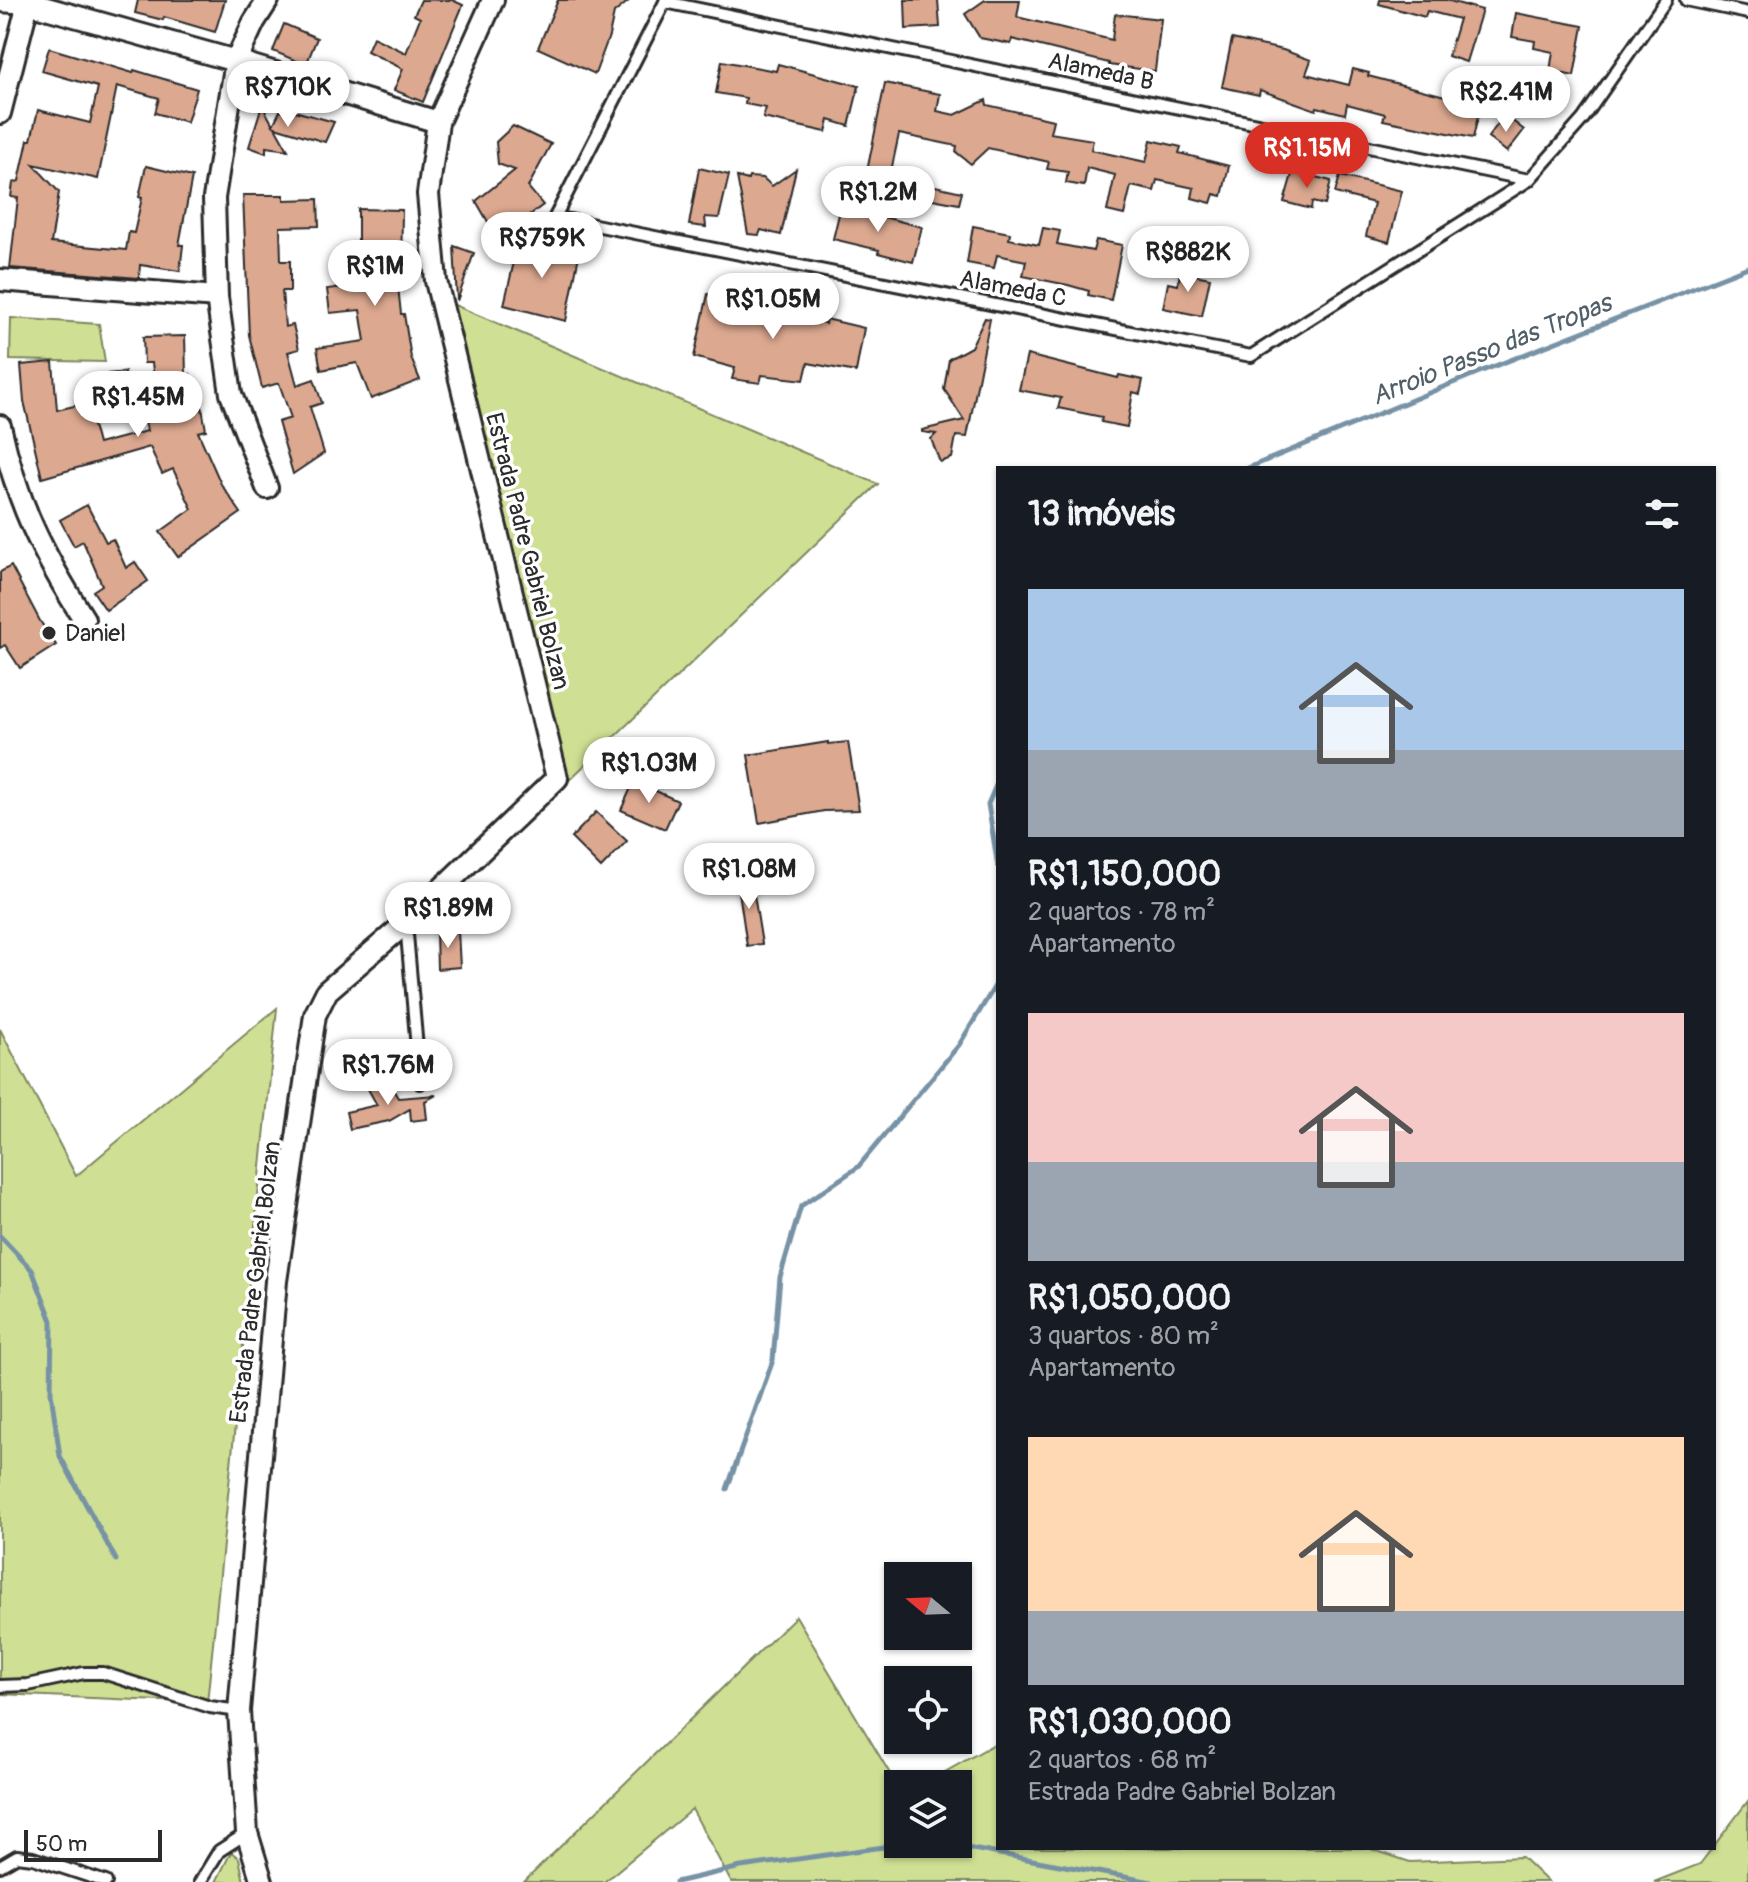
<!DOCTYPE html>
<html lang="pt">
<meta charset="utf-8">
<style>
:root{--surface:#171b24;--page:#20242c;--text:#f1f3f6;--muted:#9ea1a6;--accent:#d93025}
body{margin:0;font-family:Pangolin,sans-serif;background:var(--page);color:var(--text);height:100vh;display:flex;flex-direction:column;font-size:30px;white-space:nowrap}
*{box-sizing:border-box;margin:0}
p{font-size:26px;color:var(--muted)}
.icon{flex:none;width:44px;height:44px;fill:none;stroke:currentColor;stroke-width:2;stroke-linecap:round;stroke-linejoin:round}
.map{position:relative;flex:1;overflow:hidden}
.details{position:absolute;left:996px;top:466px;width:720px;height:1384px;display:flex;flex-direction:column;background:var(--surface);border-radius:0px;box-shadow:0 2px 6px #0004}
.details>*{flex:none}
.needle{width:52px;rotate:289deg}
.buttons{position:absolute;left:884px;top:1562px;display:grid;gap:16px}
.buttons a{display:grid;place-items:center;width:88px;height:88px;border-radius:0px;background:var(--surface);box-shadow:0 2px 6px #0004;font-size:40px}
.scale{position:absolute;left:24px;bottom:20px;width:138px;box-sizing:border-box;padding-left:8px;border:4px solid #2b2b2b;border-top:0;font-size:22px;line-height:28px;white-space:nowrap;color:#2b2b2b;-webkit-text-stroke:6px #fff;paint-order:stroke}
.price{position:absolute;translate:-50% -68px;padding:0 18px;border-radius:28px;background:#fff;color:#222;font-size:26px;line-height:52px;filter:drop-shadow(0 2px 4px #0008)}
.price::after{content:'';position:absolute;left:50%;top:48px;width:24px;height:18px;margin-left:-12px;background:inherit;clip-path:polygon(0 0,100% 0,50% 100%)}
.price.active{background:var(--accent);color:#fff}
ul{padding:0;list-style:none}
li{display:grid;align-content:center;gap:16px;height:424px;padding:0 32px}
li span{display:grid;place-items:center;height:248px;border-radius:0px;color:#555}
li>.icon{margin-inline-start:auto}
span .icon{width:144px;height:144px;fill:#fffc;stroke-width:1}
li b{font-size:34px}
h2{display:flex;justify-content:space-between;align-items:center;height:96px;padding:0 32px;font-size:34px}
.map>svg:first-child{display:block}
.green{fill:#cfe094;stroke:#7d8660;stroke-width:2}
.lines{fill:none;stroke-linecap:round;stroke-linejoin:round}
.stream{stroke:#7792a5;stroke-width:5}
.building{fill:#dca890;stroke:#2b2b2b;stroke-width:2}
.service-casing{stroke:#2b2b2b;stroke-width:16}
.minor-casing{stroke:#2b2b2b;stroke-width:26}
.service{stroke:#fff;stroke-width:10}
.minor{stroke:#fff;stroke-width:20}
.poi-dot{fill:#2b2b2b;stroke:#fff;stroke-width:3}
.labels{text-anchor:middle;stroke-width:7;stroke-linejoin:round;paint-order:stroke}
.street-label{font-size:24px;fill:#2b2b2b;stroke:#fff}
.poi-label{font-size:24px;fill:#2b2b2b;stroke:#fff;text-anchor:start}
.water-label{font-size:26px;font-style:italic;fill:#515f68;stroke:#fff}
</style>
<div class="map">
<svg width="1748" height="1882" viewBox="0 0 1748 1882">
<rect width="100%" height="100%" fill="#fff"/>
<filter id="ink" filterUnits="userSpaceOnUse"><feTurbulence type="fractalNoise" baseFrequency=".0125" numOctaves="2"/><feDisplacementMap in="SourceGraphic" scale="16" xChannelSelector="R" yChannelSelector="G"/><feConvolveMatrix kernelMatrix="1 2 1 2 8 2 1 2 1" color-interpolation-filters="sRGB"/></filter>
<g filter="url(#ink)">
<g class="green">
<polygon points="452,304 878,484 564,785"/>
<polygon points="11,318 99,324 105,362 10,360"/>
<polygon points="277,1008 207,1703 0,1694 0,1029 76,1176"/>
<polygon points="796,1616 898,1787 898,1844 958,1844 958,1784 924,1784 998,1742 998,1848 1368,1848 1410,1862 1522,1857 1548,1882 731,1882 692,1809 604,1882 524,1882"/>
<polygon points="1748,1801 1748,1882 1654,1882 1700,1864"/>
<polygon points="231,1852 239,1858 244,1882 216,1882"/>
</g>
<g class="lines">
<g class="stream">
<polyline points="1248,468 1477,373 1748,267"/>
<polyline points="998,781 988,804 998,866"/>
<polyline points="0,1236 32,1270 52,1321 51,1393 60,1456 116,1560"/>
<polyline points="727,1489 773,1360 780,1277 801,1206 858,1167 959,1045 998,981"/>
<polyline points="945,1844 1152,1882"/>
<polyline points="676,1882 741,1867 905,1844"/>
</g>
</g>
<g class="building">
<polygon points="138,0 225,0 215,32 164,17 163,20 135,13"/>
<polygon points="421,0 452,0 463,5 423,102 394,90 403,69 367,51 373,37 406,53 420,18 414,15"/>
<polygon points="558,0 630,0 614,13 609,36 595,74 538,48"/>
<polygon points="905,0 938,0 940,27 906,29"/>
<polygon points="985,0 1020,0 1017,17 1112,40 1115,14 1161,19 1155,71 1109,65 1109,63 1012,39 1011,44 980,38 965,14"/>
<polygon points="1380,0 1446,0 1482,10 1466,62 1448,56 1459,19 1427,11 1425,17 1379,4"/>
<polygon points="1516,13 1583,26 1574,76 1550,71 1553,52 1534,48 1535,41 1512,37"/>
<polygon points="284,24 317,38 306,65 273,51"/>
<polygon points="1232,39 1283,50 1311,60 1306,74 1349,85 1353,69 1369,73 1368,76 1445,96 1446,91 1482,99 1473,138 1383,120 1385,114 1347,104 1345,114 1317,107 1316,110 1260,90 1259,95 1222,87"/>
<polygon points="49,48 133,73 134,70 197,89 187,122 155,113 159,98 117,86 98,179 33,164 59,192 51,243 126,250 129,232 134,233 142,198 139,197 146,166 192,177 179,245 183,245 180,271 140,265 139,278 10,268 18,198 11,197 13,183 19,181 28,140 31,140 38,110 90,123 98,87 42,71"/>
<polygon points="722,61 776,71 778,64 859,86 849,126 829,120 826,132 763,118 766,108 745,104 746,98 716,93"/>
<polygon points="885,83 940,94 937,111 955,115 986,100 987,105 1053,120 1050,133 1093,140 1091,150 1146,162 1151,140 1181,147 1179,153 1229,166 1222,196 1214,194 1211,203 1192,198 1194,188 1157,180 1154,191 1131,186 1124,215 1107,211 1115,175 1087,168 1084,186 1066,183 1068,172 1047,169 1049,162 988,148 971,164 956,152 957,146 899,134 890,176 962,192 959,204 864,186"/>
<polygon points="262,105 273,125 280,111 290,113 291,110 334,122 325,142 275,127 288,150 266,147 266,153 249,147"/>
<polygon points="1505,115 1524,130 1507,152 1488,137"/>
<polygon points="513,126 551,144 528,187 543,205 506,233 491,227 476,201 515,170 498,164 496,142"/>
<polygon points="699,168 729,175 719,218 705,217 706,227 689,225"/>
<polygon points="796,169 781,235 761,230 759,235 748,234 737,177 748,180 749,177 763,178 772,186"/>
<polygon points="1293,171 1331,181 1325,205 1312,202 1311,209 1284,202"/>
<polygon points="1340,176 1402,191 1389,242 1366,236 1374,203 1335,193"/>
<polygon points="243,195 284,195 284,200 318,199 319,226 280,227 281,261 290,261 290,291 282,291 285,327 293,325 299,349 288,352 297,385 314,379 322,403 310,407 324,453 293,474 278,422 291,418 279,383 262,388 249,335"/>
<polygon points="841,206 922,227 913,262 878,253 879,250 833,239"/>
<polygon points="358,209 402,210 401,277 397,277 401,314 404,314 411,358 420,380 371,399 357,363 321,370 317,348 365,341 360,310 330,313 327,289 358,285"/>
<polygon points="973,226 1010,233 1009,239 1039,245 1043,228 1060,231 1057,244 1093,251 1096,240 1122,245 1111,300 1088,295 1089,291 1068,285 1023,276 1026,261 997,255 994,268 967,263"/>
<polygon points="519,240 539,243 579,255 566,321 504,305"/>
<polygon points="454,246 474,253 457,301 457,300"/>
<polygon points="1180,272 1210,278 1202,316 1163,308 1168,283 1178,285"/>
<polygon points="708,294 737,296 735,307 800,316 801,310 825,324 826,319 864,328 856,372 808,363 804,380 762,375 760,383 732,379 735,368 694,357"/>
<polygon points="985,318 990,319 967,437 956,436 952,458 940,462 931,439 936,434 922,432 922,430 964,420 944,389 949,359 971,347"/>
<polygon points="185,336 186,375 190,374 192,387 198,386 206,430 198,432 221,484 241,513 178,557 160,532 192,509 173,469 162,474 150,447 42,478 24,401 21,365 53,362 57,410 87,403 98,444 147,431 144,415 159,412 152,363 144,363 143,337"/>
<polygon points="1027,355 1118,378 1119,375 1143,380 1140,394 1133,392 1127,427 1101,422 1102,417 1058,408 1061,398 1019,390"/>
<polygon points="125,372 126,387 109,389 108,374"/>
<polygon points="87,505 106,542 113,539 126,568 135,562 148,581 106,610 93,591 102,585 83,541 74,546 60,520"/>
<polygon points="11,566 40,621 56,645 20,668 5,645 0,648 0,572"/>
<polygon points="828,742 828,744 848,742 859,810 824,811 759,823 748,755"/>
<polygon points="634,781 678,801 665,829 621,810"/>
<polygon points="596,812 627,841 601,868 571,838"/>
<polygon points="751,876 762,944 747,946 737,878"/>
<polygon points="458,931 460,967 437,969 436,932"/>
<polygon points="387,1079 398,1098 436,1095 425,1101 427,1119 411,1121 410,1109 389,1121 350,1129 346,1112 377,1105 368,1089"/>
</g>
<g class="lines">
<defs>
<g id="service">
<polyline points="666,0 555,217 1251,356 1529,180 1583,119 1666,0"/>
<polyline points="1686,0 1748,13"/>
<polyline points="665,2 1529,180"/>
<polyline points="406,923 420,1083"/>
<polyline points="0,1686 28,1685 84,1673 103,1673 210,1707 239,1711"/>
<polyline points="0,1866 17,1856 33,1858 106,1882"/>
<polyline points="200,1882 219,1851 247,1833"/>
</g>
<g id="minor">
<polyline points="0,1 28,3 236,61 438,122"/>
<polyline points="0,113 28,3"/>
<polyline points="0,280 217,297"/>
<path d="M0,426C17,503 42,553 84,619"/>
<polyline points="267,488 231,394 217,297 214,198 236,61 254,22 268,0"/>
<polyline points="262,1882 247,1833 239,1711 276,1281 315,1015 327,991 406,923 557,778 436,281 428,194 438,122 493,0"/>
</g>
</defs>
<use href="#service" class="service-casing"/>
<use href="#minor" class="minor-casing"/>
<use href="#service" class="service"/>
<use href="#minor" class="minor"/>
</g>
</g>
<circle class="poi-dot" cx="49" cy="633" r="8"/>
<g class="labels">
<g class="street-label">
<text transform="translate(1101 71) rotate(12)" y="8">Alameda B</text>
<text transform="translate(1013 288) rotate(11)" y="8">Alameda C</text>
<text transform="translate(528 551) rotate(76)" y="8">Estrada Padre Gabriel Bolzan</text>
<text transform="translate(255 1282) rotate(-83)" y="8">Estrada Padre Gabriel Bolzan</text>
</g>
<g class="poi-label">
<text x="65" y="641">Daniel</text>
</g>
<g class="water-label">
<text transform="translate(1491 349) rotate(-22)" y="9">Arroio Passo das Tropas</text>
</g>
</g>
</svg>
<div class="buttons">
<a><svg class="needle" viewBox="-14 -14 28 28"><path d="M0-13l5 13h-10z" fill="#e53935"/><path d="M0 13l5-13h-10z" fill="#9ea1a6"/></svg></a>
<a><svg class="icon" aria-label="locate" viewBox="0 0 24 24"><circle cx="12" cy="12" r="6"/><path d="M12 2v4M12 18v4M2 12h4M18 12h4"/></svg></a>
<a><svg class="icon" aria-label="layers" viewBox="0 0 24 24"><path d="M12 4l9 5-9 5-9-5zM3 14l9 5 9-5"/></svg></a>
</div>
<div class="scale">50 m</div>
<b class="price" style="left:288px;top:129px">R$710K</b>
<b class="price" style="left:1506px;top:134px">R$2.41M</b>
<b class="price active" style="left:1307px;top:190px">R$1.15M</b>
<b class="price" style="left:878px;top:234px">R$1.2M</b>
<b class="price" style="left:542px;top:280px">R$759K</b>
<b class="price" style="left:1188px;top:294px">R$882K</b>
<b class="price" style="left:375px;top:308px">R$1M</b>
<b class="price" style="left:773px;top:341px">R$1.05M</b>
<b class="price" style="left:138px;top:439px">R$1.45M</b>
<b class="price" style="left:649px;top:805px">R$1.03M</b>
<b class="price" style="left:749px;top:911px">R$1.08M</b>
<b class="price" style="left:448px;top:950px">R$1.89M</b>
<b class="price" style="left:388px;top:1107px">R$1.76M</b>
<section class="details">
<h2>13 imóveis<svg class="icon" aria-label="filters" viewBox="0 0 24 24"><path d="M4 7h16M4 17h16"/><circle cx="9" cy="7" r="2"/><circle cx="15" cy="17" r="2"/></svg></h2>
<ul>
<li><span style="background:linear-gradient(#a9c7e8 65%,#9aa5b1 0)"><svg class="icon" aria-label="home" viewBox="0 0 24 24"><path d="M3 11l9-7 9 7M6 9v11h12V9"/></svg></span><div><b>R$1,150,000</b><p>2 quartos · 78 m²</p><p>Apartamento</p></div></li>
<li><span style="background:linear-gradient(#f6c9c9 60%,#9aa5b1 0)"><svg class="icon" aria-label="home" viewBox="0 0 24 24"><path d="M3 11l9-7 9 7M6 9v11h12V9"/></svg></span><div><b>R$1,050,000</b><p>3 quartos · 80 m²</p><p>Apartamento</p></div></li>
<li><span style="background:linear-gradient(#ffd9b3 70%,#9aa5b1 0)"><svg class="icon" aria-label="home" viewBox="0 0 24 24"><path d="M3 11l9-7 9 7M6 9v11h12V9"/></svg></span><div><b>R$1,030,000</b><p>2 quartos · 68 m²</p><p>Estrada Padre Gabriel Bolzan</p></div></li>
</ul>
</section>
</div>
